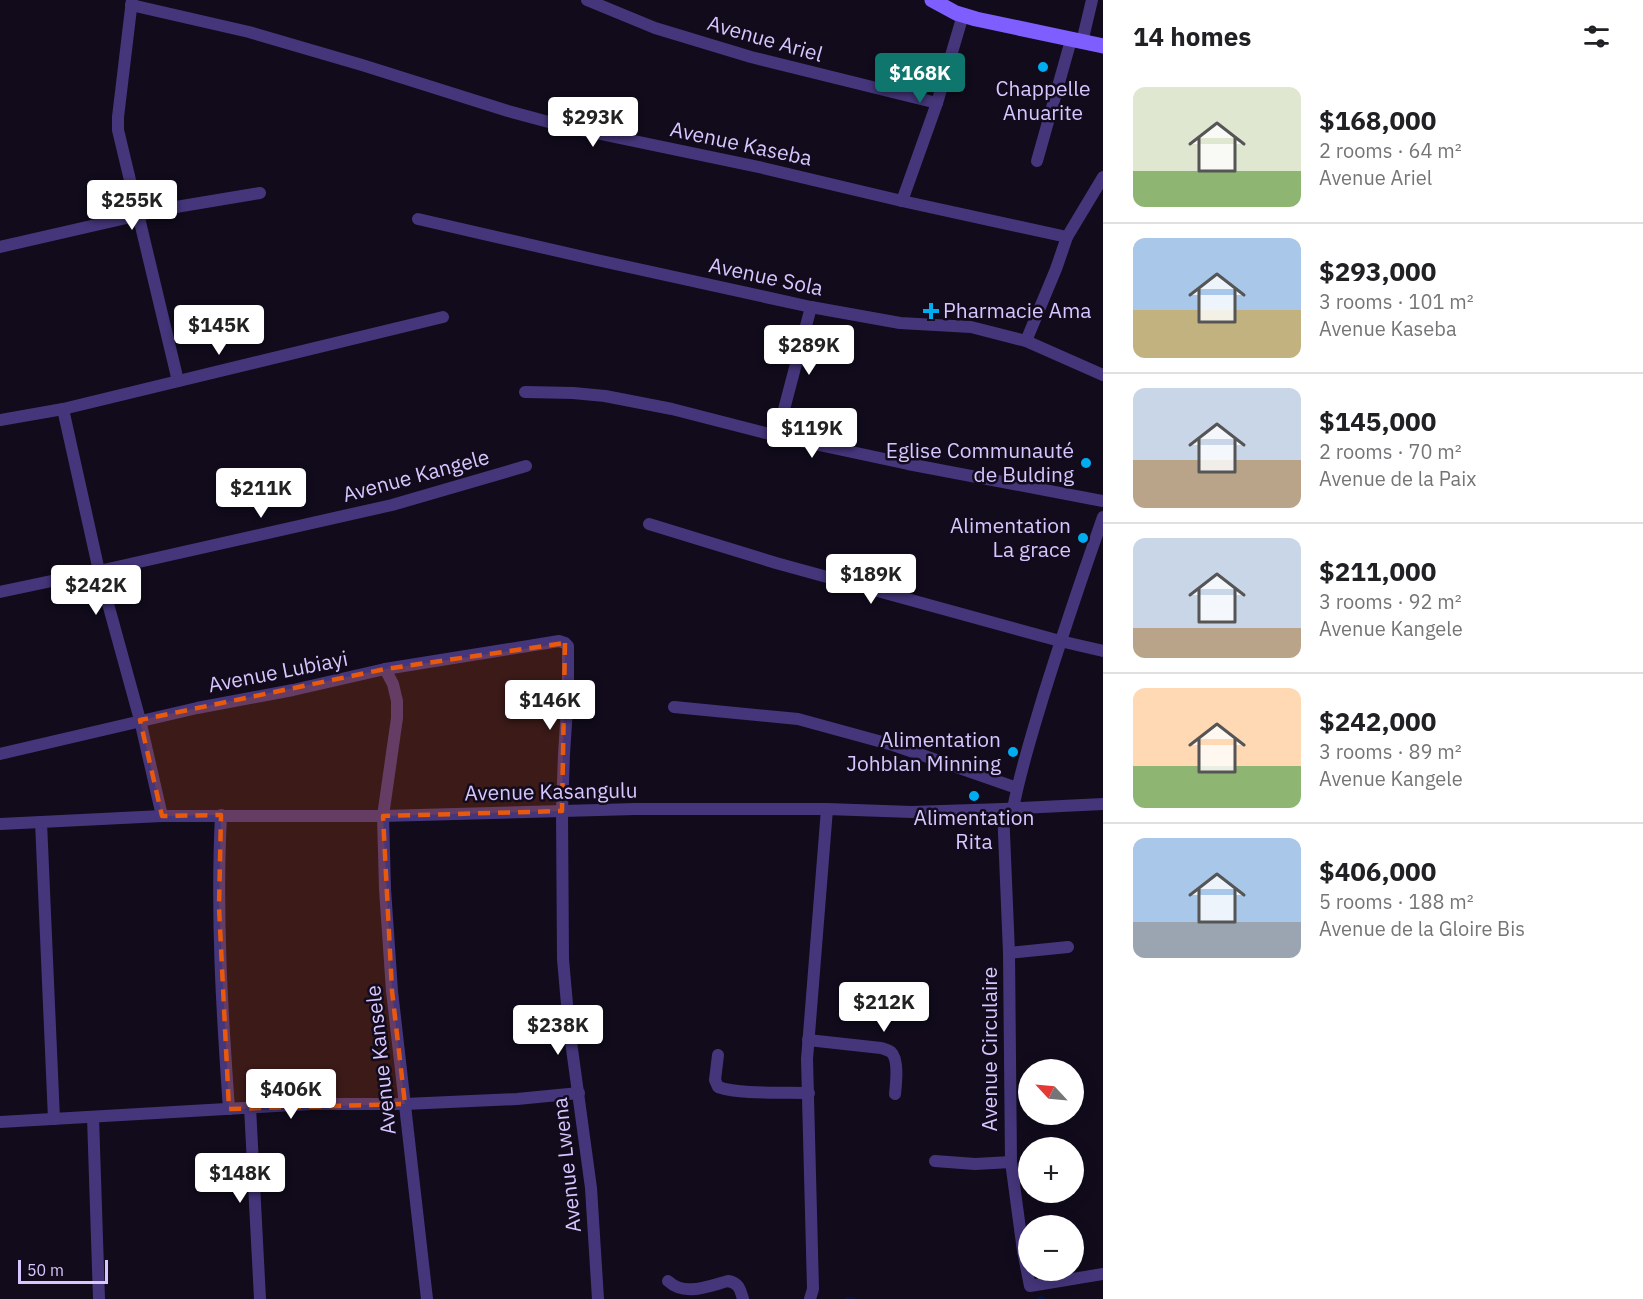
<!DOCTYPE html>
<meta charset="utf-8">
<style>
:root{--surface:#fff;--page:#f6f6f6;--text:#202124;--muted:#757577;--line:#e0e0e0;--accent:#0f766e}
body{margin:0;font-family:"IBM Plex Sans",sans-serif;background:var(--page);color:var(--text);height:100vh;display:flex;flex-direction:column;font-size:22px;white-space:nowrap}
*{box-sizing:border-box;margin:0}
p{font-size:20px;color:var(--muted)}
.icon{flex:none;width:33px;height:33px;fill:none;stroke:currentColor;stroke-width:2;stroke-linecap:round;stroke-linejoin:round}
.map{position:relative;flex:1;overflow:hidden}
.drawer{display:flex;flex-direction:column;background:var(--surface);width:540px}
.drawer>*{flex:none}
.needle{width:39px;rotate:296deg}
.controls{position:absolute;left:1018px;top:1059px;display:grid;gap:12px}
.controls a{display:grid;place-items:center;width:66px;height:66px;border-radius:50%;background:var(--surface);box-shadow:0 3px 15px #0003;font-size:30px}
.scale{position:absolute;left:18px;bottom:15px;width:90px;box-sizing:border-box;padding-left:6px;border:3px solid #d7c6ff;border-top:0;font-size:16px;line-height:21px;white-space:nowrap;color:#d7c6ff;-webkit-text-stroke:4px #110b1c;paint-order:stroke}
.price{position:absolute;translate:-50% -51px;padding:0 14px;border-radius:6px;background:#fff;color:#222;font-size:20px;line-height:39px;filter:drop-shadow(0 2px 3px #0008)}
.price::after{content:'';position:absolute;left:50%;top:36px;width:18px;height:14px;margin-left:-9px;background:inherit;clip-path:polygon(0 0,100% 0,50% 100%)}
.price.selected{background:var(--accent);color:#fff}
ul{padding:0;list-style:none}
li{display:flex;align-items:center;gap:18px;height:150px;padding:0 30px}
li+li{border-top:2px solid var(--line)}
li span{display:grid;place-items:center;flex:none;width:168px;height:120px;border-radius:12px;color:#555}
li>.icon{margin-inline-start:auto}
span .icon{width:72px;height:72px;fill:#fffc;stroke-width:1}
li b{font-size:26px}
h2{display:flex;justify-content:space-between;align-items:center;height:72px;padding:0 30px;font-size:26px}
main{display:flex;flex:1;min-height:0}
.map>svg:first-child{display:block}
.lines{fill:none;stroke-linecap:round;stroke-linejoin:round}
.stream{stroke:#081138;stroke-width:4}
.street{stroke:#45367b;stroke-width:12}
.secondary{stroke:#7f5eff;stroke-width:15}
.marked{fill:#e8590c;fill-opacity:0.2;stroke:#e8590c;stroke-width:4.5;stroke-dasharray:12 8;stroke-linejoin:round}
.poi-dot{fill:#00adf1;stroke:#110b1c;stroke-width:2}
.labels{text-anchor:middle;stroke-width:5;stroke-linejoin:round;paint-order:stroke}
.street-label{font-size:21px;fill:#d7c6ff;stroke:#110b1c}
.poi-label{font-size:21px;fill:#d7c6ff;stroke:#110b1c;text-anchor:end}
</style>
<main>
<div class="map">
<svg width="1103" height="1299" viewBox="0 0 1103 1299">
<rect width="100%" height="100%" fill="#110b1c"/>
<g class="lines">
<g class="stream">
<polyline points="847,1299 854,1299"/>
<polyline points="1039,1299 1042,1297 1043,1299"/>
</g>
<g class="street">
<polyline points="132,0 118,117 118,130 178,381"/>
<polyline points="587,0 655,28 751,57 937,103"/>
<polyline points="131,5 249,32 362,65 508,111 567,127 763,168 902,201 1067,237"/>
<polyline points="1082,42 1092,0"/>
<polyline points="1037,161 1071,40"/>
<polyline points="902,201 937,103 963,15"/>
<polyline points="418,219 597,260 811,307 900,323 971,327 1026,341 1103,375"/>
<polyline points="0,247 170,208 260,193"/>
<polyline points="1026,341 1056,269 1067,237 1103,177"/>
<polyline points="525,392 573,393 605,396 672,409 777,436 908,464 1103,501"/>
<polyline points="63,409 99,571 140,720 162,816"/>
<polyline points="0,420 63,409 443,317"/>
<polyline points="777,436 811,307"/>
<polyline points="649,524 776,563 1060,641 1103,651"/>
<polyline points="0,592 99,571 392,505 526,466"/>
<polyline points="385,669 393,684 397,701 397,718 383,816 385,889 392,991 427,1299"/>
<polyline points="674,707 798,719 893,745 1017,788"/>
<polyline points="0,754 197,708 293,690 385,669 559,641 565,643 568,646 568,694 564,754 562,811 563,959 569,1027 591,1188 598,1299"/>
<polyline points="1003,809 1009,953 1011,1162 1023,1251 1030,1286 1103,1274"/>
<path d="M1013,809C1020,771 1032,734 1043,697C1062,636 1082,577 1103,517"/>
<path d="M221,815C216,913 222,1011 229,1109"/>
<polyline points="41,822 54,1119"/>
<polyline points="0,824 162,816 383,816 635,809 827,809 912,812 1003,809 1103,804"/>
<polyline points="1009,953 1068,947"/>
<path d="M808,1040L881,1048C884,1049 888,1050 891,1052C899,1059 896,1085 895,1094"/>
<path d="M718,1055L715,1080L718,1087C742,1095 782,1092 809,1093"/>
<polyline points="250,1107 260,1299"/>
<polyline points="93,1117 99,1299"/>
<polyline points="0,1122 312,1104 405,1104 517,1099 579,1093"/>
<polyline points="935,1161 975,1164 1011,1162"/>
<path d="M668,1281C685,1297 708,1286 728,1281C739,1283 740,1289 743,1299"/>
<polyline points="810,1299 813,1289 807,1059 827,809"/>
</g>
<polyline class="secondary" points="932,0 956,13 976,19 1103,46"/>
</g>
<path class="marked" d="M565,643L562,811L383,816L392,991L405,1104L229,1109L219,907L221,815L162,816L140,720L385,669Z"/>
<g class="poi-dot">
<circle cx="1043" cy="67" r="6"/>
<path d="M928 302h6v6h6v6h-6v6h-6v-6h-6v-6h6z"/>
<circle cx="1086" cy="463" r="6"/>
<circle cx="1083" cy="538" r="6"/>
<circle cx="1013" cy="752" r="6"/>
<circle cx="974" cy="796" r="6"/>
</g>
<g class="labels">
<g class="street-label">
<text transform="translate(765 39) rotate(16)" y="7">Avenue Ariel</text>
<text transform="translate(741 144) rotate(12)" y="7">Avenue Kaseba</text>
<text transform="translate(766 277) rotate(12)" y="7">Avenue Sola</text>
<text transform="translate(416 476) rotate(-15)" y="7">Avenue Kangele</text>
<text transform="translate(278 672) rotate(-11)" y="7">Avenue Lubiayi</text>
<text transform="translate(551 792) rotate(-1)" y="7">Avenue Kasangulu</text>
<text transform="translate(990 1049) rotate(-90)" y="7">Avenue Circulaire</text>
<text transform="translate(381 1060) rotate(-96)" y="7">Avenue Kansele</text>
<text transform="translate(567 1165) rotate(-96)" y="7">Avenue Lwena</text>
</g>
<g class="poi-label">
<text x="1043" y="96" text-anchor="middle">Chappelle<tspan x="1043" dy="24">Anuarite</tspan></text>
<text x="943" y="318" text-anchor="start">Pharmacie Ama</text>
<text x="1074" y="458">Eglise Communauté<tspan x="1074" dy="24">de Bulding</tspan></text>
<text x="1071" y="533">Alimentation<tspan x="1071" dy="24">La grace</tspan></text>
<text x="1001" y="747">Alimentation<tspan x="1001" dy="24">Johblan Minning</tspan></text>
<text x="974" y="825" text-anchor="middle">Alimentation<tspan x="974" dy="24">Rita</tspan></text>
</g>
</g>
</svg>
<div class="controls">
<a><svg class="needle" viewBox="-14 -14 28 28"><path d="M0-13l5 13h-10z" fill="#e53935"/><path d="M0 13l5-13h-10z" fill="#757577"/></svg></a>
<a>+</a>
<a>−</a>
</div>
<div class="scale">50 m</div>
<b class="price selected" style="left:920px;top:104px">$168K</b>
<b class="price" style="left:593px;top:148px">$293K</b>
<b class="price" style="left:132px;top:231px">$255K</b>
<b class="price" style="left:219px;top:356px">$145K</b>
<b class="price" style="left:809px;top:376px">$289K</b>
<b class="price" style="left:812px;top:459px">$119K</b>
<b class="price" style="left:261px;top:519px">$211K</b>
<b class="price" style="left:871px;top:605px">$189K</b>
<b class="price" style="left:96px;top:616px">$242K</b>
<b class="price" style="left:550px;top:731px">$146K</b>
<b class="price" style="left:884px;top:1033px">$212K</b>
<b class="price" style="left:558px;top:1056px">$238K</b>
<b class="price" style="left:291px;top:1120px">$406K</b>
<b class="price" style="left:240px;top:1204px">$148K</b>
</div>
<section class="drawer">
<h2>14 homes<svg class="icon" aria-label="filters" viewBox="0 0 24 24"><path d="M4 7h16M4 17h16"/><circle cx="9" cy="7" r="2"/><circle cx="15" cy="17" r="2"/></svg></h2>
<ul>
<li><span style="background:linear-gradient(#dfe7d0 70%,#8fb573 0)"><svg class="icon" aria-label="home" viewBox="0 0 24 24"><path d="M3 11l9-7 9 7M6 9v11h12V9"/></svg></span><div><b>$168,000</b><p>2 rooms · 64 m²</p><p>Avenue Ariel</p></div></li>
<li><span style="background:linear-gradient(#a9c7e8 60%,#c2b280 0)"><svg class="icon" aria-label="home" viewBox="0 0 24 24"><path d="M3 11l9-7 9 7M6 9v11h12V9"/></svg></span><div><b>$293,000</b><p>3 rooms · 101 m²</p><p>Avenue Kaseba</p></div></li>
<li><span style="background:linear-gradient(#c9d6e8 60%,#b9a48a 0)"><svg class="icon" aria-label="home" viewBox="0 0 24 24"><path d="M3 11l9-7 9 7M6 9v11h12V9"/></svg></span><div><b>$145,000</b><p>2 rooms · 70 m²</p><p>Avenue de la Paix</p></div></li>
<li><span style="background:linear-gradient(#c9d6e8 75%,#b9a48a 0)"><svg class="icon" aria-label="home" viewBox="0 0 24 24"><path d="M3 11l9-7 9 7M6 9v11h12V9"/></svg></span><div><b>$211,000</b><p>3 rooms · 92 m²</p><p>Avenue Kangele</p></div></li>
<li><span style="background:linear-gradient(#ffd9b3 65%,#8fb573 0)"><svg class="icon" aria-label="home" viewBox="0 0 24 24"><path d="M3 11l9-7 9 7M6 9v11h12V9"/></svg></span><div><b>$242,000</b><p>3 rooms · 89 m²</p><p>Avenue Kangele</p></div></li>
<li><span style="background:linear-gradient(#a9c7e8 70%,#9aa5b1 0)"><svg class="icon" aria-label="home" viewBox="0 0 24 24"><path d="M3 11l9-7 9 7M6 9v11h12V9"/></svg></span><div><b>$406,000</b><p>5 rooms · 188 m²</p><p>Avenue de la Gloire Bis</p></div></li>
</ul>
</section>
</main>
